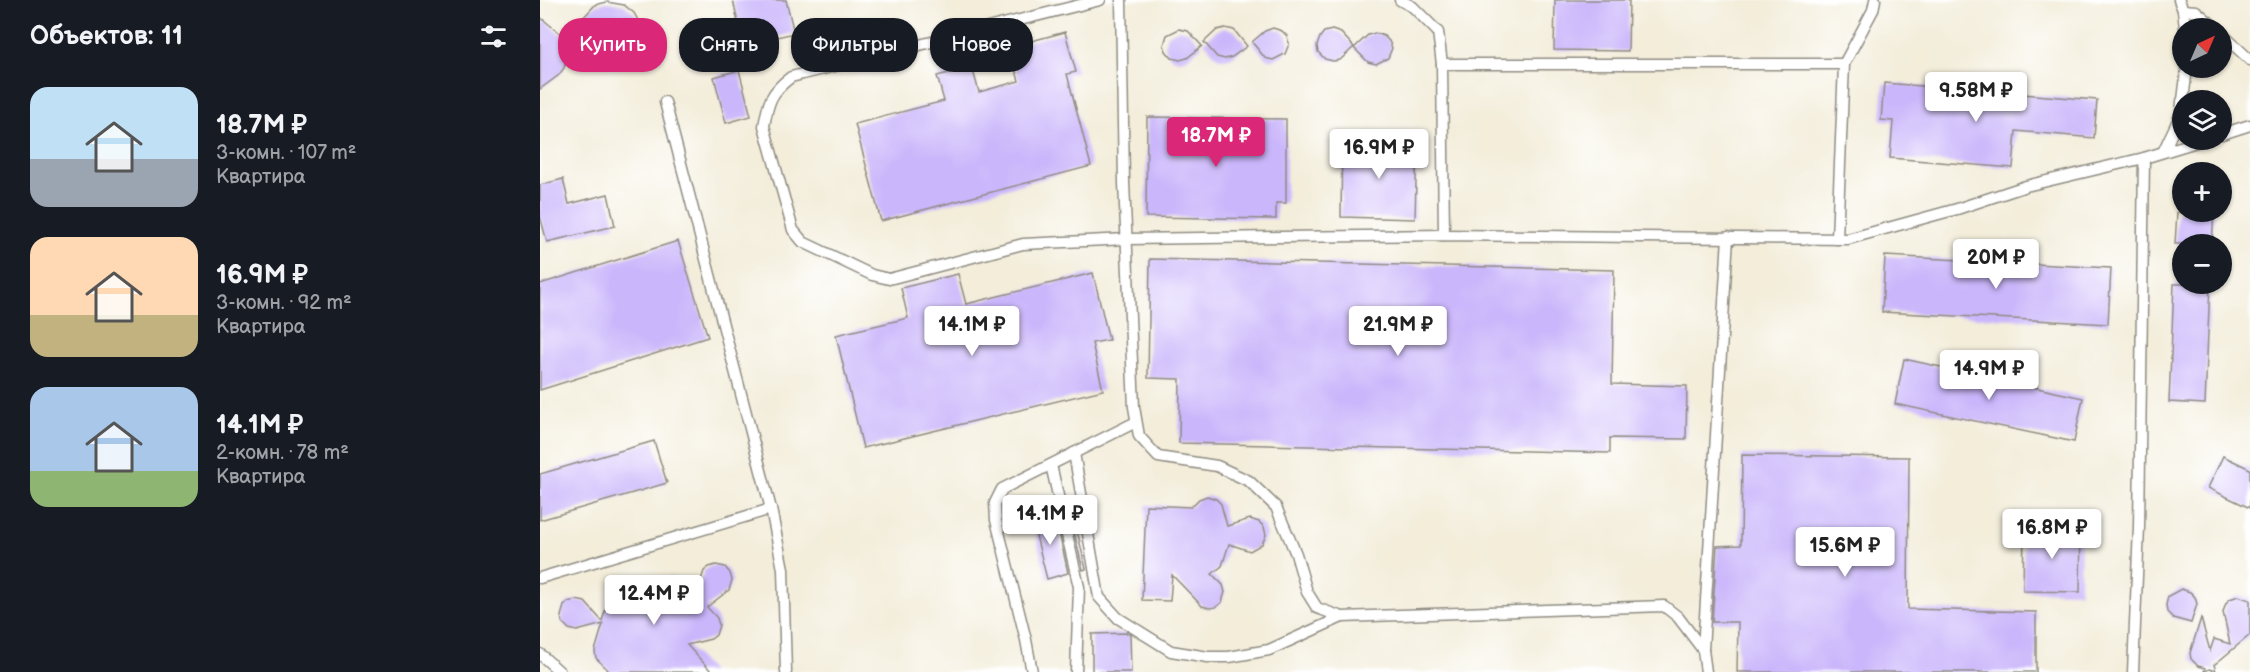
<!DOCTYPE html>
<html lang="ru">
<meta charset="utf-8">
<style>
:root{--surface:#171b24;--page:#242831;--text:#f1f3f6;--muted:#9ea1a6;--accent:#db2777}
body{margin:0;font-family:"Balsamiq Sans",sans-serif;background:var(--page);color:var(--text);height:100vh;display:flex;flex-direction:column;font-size:22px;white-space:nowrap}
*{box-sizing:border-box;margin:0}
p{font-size:20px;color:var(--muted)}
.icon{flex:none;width:33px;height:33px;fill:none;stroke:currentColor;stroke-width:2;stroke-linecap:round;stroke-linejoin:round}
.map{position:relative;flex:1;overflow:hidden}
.panel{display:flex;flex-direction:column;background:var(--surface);width:540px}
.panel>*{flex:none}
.guide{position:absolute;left:18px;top:18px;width:570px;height:54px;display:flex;gap:12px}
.needle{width:39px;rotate:44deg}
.tools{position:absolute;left:1632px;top:18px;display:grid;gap:12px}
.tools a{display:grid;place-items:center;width:60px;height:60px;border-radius:50%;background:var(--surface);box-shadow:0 2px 4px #0004;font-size:30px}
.price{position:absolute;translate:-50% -51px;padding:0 14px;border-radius:6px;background:#fff;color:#222;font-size:20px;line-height:39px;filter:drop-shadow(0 2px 3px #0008)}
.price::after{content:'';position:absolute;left:50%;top:36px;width:18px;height:14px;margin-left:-9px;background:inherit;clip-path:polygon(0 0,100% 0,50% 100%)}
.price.current{background:var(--accent);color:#fff}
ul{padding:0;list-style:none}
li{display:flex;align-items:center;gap:18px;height:150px;padding:0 30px}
li span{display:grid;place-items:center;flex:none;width:168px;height:120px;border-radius:18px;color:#555}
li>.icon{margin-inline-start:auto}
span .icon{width:72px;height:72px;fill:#fffc;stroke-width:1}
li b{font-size:26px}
h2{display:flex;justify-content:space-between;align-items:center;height:72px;padding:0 30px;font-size:26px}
.tag{padding:0 21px;border-radius:24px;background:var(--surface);box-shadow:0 2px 4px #0004;font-size:21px;line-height:54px}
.tag.current{background:var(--accent);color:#fff}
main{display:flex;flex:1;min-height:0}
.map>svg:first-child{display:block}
.building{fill:#cab6fb}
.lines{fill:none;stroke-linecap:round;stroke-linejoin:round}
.service-casing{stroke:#8f8c82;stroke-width:13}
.service{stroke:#fff;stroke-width:10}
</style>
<main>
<section class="panel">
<h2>Объектов: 11<svg class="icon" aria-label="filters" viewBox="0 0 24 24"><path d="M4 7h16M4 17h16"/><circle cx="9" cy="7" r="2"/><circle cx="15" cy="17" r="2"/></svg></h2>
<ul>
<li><span style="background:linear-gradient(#bfe0f5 60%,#9aa5b1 0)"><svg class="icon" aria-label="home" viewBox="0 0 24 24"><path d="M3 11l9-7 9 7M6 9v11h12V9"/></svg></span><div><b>18.7M ₽</b><p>3-комн. · 107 m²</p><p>Квартира</p></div></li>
<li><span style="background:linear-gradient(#ffd9b3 65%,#c2b280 0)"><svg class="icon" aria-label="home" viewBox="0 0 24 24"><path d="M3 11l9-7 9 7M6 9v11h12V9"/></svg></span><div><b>16.9M ₽</b><p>3-комн. · 92 m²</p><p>Квартира</p></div></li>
<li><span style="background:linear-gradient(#a9c7e8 70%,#8fb573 0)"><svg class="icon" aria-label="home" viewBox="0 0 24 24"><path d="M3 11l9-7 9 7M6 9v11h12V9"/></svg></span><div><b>14.1M ₽</b><p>2-комн. · 78 m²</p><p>Квартира</p></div></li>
</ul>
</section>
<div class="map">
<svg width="1710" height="672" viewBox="0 0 1710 672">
<rect width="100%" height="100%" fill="#fff"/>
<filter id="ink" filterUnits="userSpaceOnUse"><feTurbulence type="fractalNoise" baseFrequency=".0167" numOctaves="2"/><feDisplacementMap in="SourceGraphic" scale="12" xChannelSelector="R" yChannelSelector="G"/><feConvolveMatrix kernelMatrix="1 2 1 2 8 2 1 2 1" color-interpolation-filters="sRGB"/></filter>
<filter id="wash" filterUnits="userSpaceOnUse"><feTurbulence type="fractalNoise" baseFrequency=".008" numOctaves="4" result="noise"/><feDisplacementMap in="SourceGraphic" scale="24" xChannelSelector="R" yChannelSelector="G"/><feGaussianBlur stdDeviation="1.35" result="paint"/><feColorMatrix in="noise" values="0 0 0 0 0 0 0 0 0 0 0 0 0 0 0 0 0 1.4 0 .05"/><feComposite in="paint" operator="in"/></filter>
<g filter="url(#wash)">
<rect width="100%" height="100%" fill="#f3edda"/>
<g id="blocks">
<g class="building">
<polygon points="193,0 246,0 254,33 203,45"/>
<polygon points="1015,0 1089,0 1088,51 1014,50"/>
<polygon points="67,2 84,5 94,13 100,24 101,36 97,47 84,60 75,63 66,63 55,60 35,44 43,18 55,5"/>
<polygon points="0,17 32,43 24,68 19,75 0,89"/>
<polygon points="685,28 694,30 707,46 692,57 685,59 677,57 664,42 677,30"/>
<polygon points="733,28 742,31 747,36 749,44 745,54 733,60 725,58 712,42 725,31"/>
<polygon points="639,29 648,31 662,46 647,58 640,60 632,58 626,51 624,45 627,35"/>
<polygon points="792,30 801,33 814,47 800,60 793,61 785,59 778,52 777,46 780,37 784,32"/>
<polygon points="525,32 536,72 527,74 551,166 341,221 315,124 404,101 397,76 432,67 439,92 479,81 469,47"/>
<polygon points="835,33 844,36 849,41 852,48 848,58 836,64 828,62 814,48 828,35"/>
<polygon points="199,70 211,116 186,123 174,77"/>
<polygon points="1344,83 1557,100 1554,138 1476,131 1473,168 1350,158 1353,121 1341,120"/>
<polygon points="607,117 746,119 746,203 736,203 736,219 606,217"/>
<polygon points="802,141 877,143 875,219 801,217"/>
<polygon points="23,179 29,204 68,194 75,226 7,242 0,216 0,185"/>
<polygon points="1637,212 1674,212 1672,244 1635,244"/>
<polygon points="138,241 168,337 0,390 0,284"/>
<polygon points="1345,256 1571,268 1568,324 1342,312"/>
<polygon points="610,259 1074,270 1072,384 1147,386 1146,439 1070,438 1070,453 639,443 640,379 608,378"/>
<polygon points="553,273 569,340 552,343 563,390 323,448 296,335 368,318 361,288 418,274 426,304"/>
<polygon points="1634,284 1670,284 1665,404 1629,402"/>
<polygon points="1364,359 1543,398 1534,442 1355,404"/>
<polygon points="114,441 127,483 0,520 0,474"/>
<polygon points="1202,455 1369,457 1368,609 1496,612 1496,672 1197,672 1198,622 1172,622 1177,546 1201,545"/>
<polygon points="1683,456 1710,469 1710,508 1668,488"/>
<polygon points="667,496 676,499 681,504 687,526 710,519 719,522 724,527 726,535 722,544 710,551 689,544 682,566 672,574 683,585 685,592 682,602 676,607 670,608 662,606 632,575 630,601 602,600 606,505 651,507 659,499"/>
<polygon points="532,509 546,569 543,570 529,510"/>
<polygon points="515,514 528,573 507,579 492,520"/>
<polygon points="1484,528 1541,529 1540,592 1483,591"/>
<polygon points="176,565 185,567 190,573 192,580 189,590 167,607 177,618 179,625 176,635 171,639 147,645 172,672 70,672 56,658 55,651 63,624 37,631 29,629 22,622 21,616 24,606 28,602 36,600 45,602 62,621 70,595 75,591 82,589 92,592 109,610 117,584 130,577 138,580 155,598 164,571 169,567"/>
<polygon points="1641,589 1650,592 1655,597 1657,604 1651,623 1633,618 1627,612 1626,605 1628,596"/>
<polygon points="1698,596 1710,600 1710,635 1674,665 1676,671 1669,669 1664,672 1665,668 1658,666 1651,659 1650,653 1661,618 1670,651 1674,639 1690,644 1683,612 1686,603 1690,599"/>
<polygon points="588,633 590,634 591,672 552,672 552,634"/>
</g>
</g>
</g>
<g filter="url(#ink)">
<use href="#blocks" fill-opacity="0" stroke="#8f8c82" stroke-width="1.5"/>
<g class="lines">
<defs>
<g id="service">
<path d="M560,0L251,77C231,92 228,102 224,126L253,230L263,242L332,275L349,279L483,244L587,239L904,235L1308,239L1417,209L1486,186L1604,158L1663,140"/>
<polyline points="581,0 584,183 594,407 599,436 618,457 677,466 709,481 736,507 756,554 767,592 777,608 802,617 1124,606 1138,617 1163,650 1166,672"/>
<polyline points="860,0 873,7 898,32 902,64 904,235"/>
<polyline points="1639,0 1643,10 1645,28"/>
<polyline points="1643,10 1656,11 1676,28"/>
<polyline points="1682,34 1710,60"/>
<polyline points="902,64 1304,64"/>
<polyline points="1643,100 1647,68"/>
<polyline points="125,102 231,509 243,569 246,672"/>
<polyline points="1682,134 1710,125"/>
<polyline points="1623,152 1641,114 1642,101"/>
<polyline points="1297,239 1304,64 1333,10 1335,0"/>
<polyline points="534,453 559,597 578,618 631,651 668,657 689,657 729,650 802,617"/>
<polyline points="511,465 539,587 536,672"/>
<polyline points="0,578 231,509"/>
<polyline points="1163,650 1188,237"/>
<polyline points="0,654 20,672"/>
<polyline points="492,672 486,640 456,520 455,503 462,489 596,422"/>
<polyline points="1593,672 1599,527 1604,158"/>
</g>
</defs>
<use href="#service" class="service-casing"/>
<use href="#service" class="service"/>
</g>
</g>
</svg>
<div class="tools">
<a><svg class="needle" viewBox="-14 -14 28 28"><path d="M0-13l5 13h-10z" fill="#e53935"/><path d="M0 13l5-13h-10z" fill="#9ea1a6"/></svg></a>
<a><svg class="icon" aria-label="layers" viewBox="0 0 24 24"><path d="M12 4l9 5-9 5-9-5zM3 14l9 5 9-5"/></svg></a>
<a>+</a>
<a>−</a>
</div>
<b class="price" style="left:1436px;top:123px">9.58M ₽</b>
<b class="price current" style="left:676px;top:168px">18.7M ₽</b>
<b class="price" style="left:839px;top:180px">16.9M ₽</b>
<b class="price" style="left:1456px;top:290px">20M ₽</b>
<b class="price" style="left:432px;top:357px">14.1M ₽</b>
<b class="price" style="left:858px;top:357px">21.9M ₽</b>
<b class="price" style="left:1449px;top:401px">14.9M ₽</b>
<b class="price" style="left:510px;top:546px">14.1M ₽</b>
<b class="price" style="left:1512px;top:560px">16.8M ₽</b>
<b class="price" style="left:1305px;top:578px">15.6M ₽</b>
<b class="price" style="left:114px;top:626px">12.4M ₽</b>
<div class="guide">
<a class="tag current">Купить</a>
<a class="tag">Снять</a>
<a class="tag">Фильтры</a>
<a class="tag">Новое</a>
</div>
</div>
</main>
